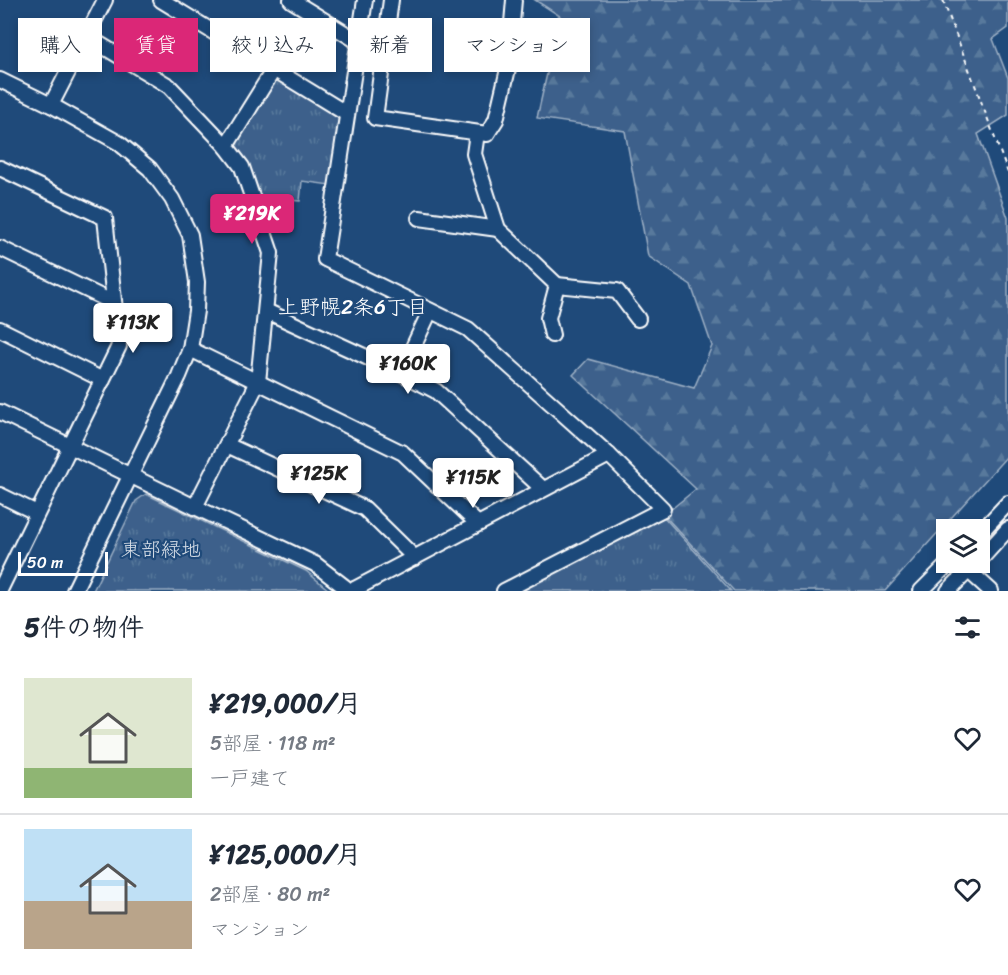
<!DOCTYPE html>
<html lang="ja">
<meta charset="utf-8">
<style>
:root{--surface:#fff;--page:#f6f6f7;--text:#1f2937;--muted:#747a83;--line:#e0e1e3;--accent:#db2777}
body{margin:0;font-family:Sriracha,"Klee One",sans-serif;background:var(--page);color:var(--text);height:100vh;display:flex;flex-direction:column;font-size:22px;white-space:nowrap}
*{box-sizing:border-box;margin:0}
p{font-size:20px;color:var(--muted)}
.icon{flex:none;width:33px;height:33px;fill:none;stroke:currentColor;stroke-width:2;stroke-linecap:round;stroke-linejoin:round}
.map{position:relative;height:591px;overflow:hidden}
.side{display:flex;flex-direction:column;background:var(--surface);flex:1}
.side>*{flex:none}
.banner{position:absolute;left:18px;top:18px;width:600px;height:54px;display:flex;gap:12px}
.buttons{position:absolute;left:936px;top:519px;display:grid;gap:12px}
.buttons a{display:grid;place-items:center;width:54px;height:54px;border-radius:0px;background:var(--surface);box-shadow:0 3px 9px #0003;font-size:30px}
.scale{position:absolute;left:18px;bottom:15px;width:90px;box-sizing:border-box;padding-left:6px;border:3px solid #fff;border-top:0;font-size:16px;line-height:21px;white-space:nowrap;color:#fff;-webkit-text-stroke:4px #1f4a7a;paint-order:stroke}
.price{position:absolute;translate:-50% -51px;padding:0 14px;border-radius:6px;background:#fff;color:#222;font-size:20px;line-height:39px;filter:drop-shadow(0 2px 3px #0008)}
.price::after{content:'';position:absolute;left:50%;top:36px;width:18px;height:14px;margin-left:-9px;background:inherit;clip-path:polygon(0 0,100% 0,50% 100%)}
.price.current{background:var(--accent);color:#fff}
ul{padding:0;list-style:none}
li{display:flex;align-items:center;gap:18px;height:150px;padding:0 24px}
li+li{border-top:2px solid var(--line)}
li span{display:grid;place-items:center;flex:none;width:168px;height:120px;border-radius:0px;color:#555}
li>.icon{margin-inline-start:auto}
span .icon{width:72px;height:72px;fill:#fffc;stroke-width:1}
li b{font-size:26px}
h2{display:flex;justify-content:space-between;align-items:center;height:72px;padding:0 24px;font-size:26px}
.pill{padding:0 21px;border-radius:0px;background:var(--surface);box-shadow:0 3px 9px #0003;font-size:21px;line-height:54px}
.pill.current{background:var(--accent);color:#fff}
.map>svg:first-child{display:block}
.forest{fill:url(#forest-firs);stroke:#9eb0c5;stroke-width:1.5}
.park{fill:url(#park-tufts);stroke:#9eb0c5;stroke-width:1.5}
.lines{fill:none;stroke-linecap:round;stroke-linejoin:round}
.minor-casing{stroke:#fff;stroke-width:18}
.path{stroke:#fff;stroke-width:2;stroke-dasharray:4.5 4.5;stroke-linecap:butt}
.minor{stroke:#1f4a7a;stroke-width:14}
.labels{text-anchor:middle;stroke-width:4.5;stroke-linejoin:round;paint-order:stroke}
.park-label{font-size:20px;fill:#d8dfe8;stroke:#1f4a7a}
.neighbourhood-label{font-size:21px;fill:#fff;stroke:#1f4a7a}
</style>
<div class="map">
<svg width="1008" height="591" viewBox="0 0 1008 591">
<defs>
<pattern id="forest-firs" width="22" height="20" patternUnits="userSpaceOnUse" patternTransform="scale(1.5)"><rect width="22" height="20" fill="#3c618b"/><path d="M5 1l3.5 6h-7zM16 11l3.5 6h-7z" fill="#59799c"/></pattern>
<pattern id="park-tufts" width="24" height="20" patternUnits="userSpaceOnUse" patternTransform="scale(1.5)"><rect width="24" height="20" fill="#3c618b"/><path d="M3 7l-1-3M5 7V3M7 7l1-3M15 17l-1-3M17 17v-4M19 17l1-3" fill="none" stroke="#59799c"/></pattern>
</defs>
<rect width="100%" height="100%" fill="#1f4a7a"/>
<filter id="ink" filterUnits="userSpaceOnUse"><feTurbulence type="fractalNoise" baseFrequency=".0167" numOctaves="2"/><feDisplacementMap in="SourceGraphic" scale="12" xChannelSelector="R" yChannelSelector="G"/><feConvolveMatrix kernelMatrix="1 2 1 2 8 2 1 2 1" color-interpolation-filters="sRGB"/></filter>
<g filter="url(#ink)">
<polygon class="forest" points="535,0 1008,0 1008,28 993,39 1008,78 1008,115 978,134 1008,218 1008,455 885,591 734,591 664,515 696,489 573,375 588,359 694,388 712,346 691,285 648,256 625,131 537,118 560,16"/>
<g class="park">
<polygon points="276,77 340,119 330,185 302,181 300,201 260,198 232,148"/>
<polygon points="146,494 306,571 330,591 93,591 136,501"/>
<polygon points="662,515 731,591 515,591"/>
</g>
<g class="lines">
<defs>
<g id="minor">
<polyline points="161,0 347,114"/>
<polyline points="291,0 359,42"/>
<polyline points="365,0 325,259 468,329 609,455 663,509 504,591"/>
<polyline points="391,0 375,118 487,134 496,120 508,69 514,0"/>
<polyline points="86,36 169,86 226,146 242,167 271,253 258,382 195,507"/>
<polyline points="0,80 51,105 119,143 150,169 172,199 190,235 197,282 196,311 190,349 179,376 74,591"/>
<polyline points="51,105 105,0"/>
<polyline points="477,133 474,154 498,229 557,285 548,318 552,335"/>
<polyline points="226,146 274,69"/>
<polyline points="0,168 105,218 119,346 0,590"/>
<polyline points="419,218 498,229"/>
<polyline points="0,248 114,303"/>
<polyline points="557,285 617,291 638,319"/>
<polyline points="266,311 401,373 436,391 543,489"/>
<polyline points="0,329 103,380"/>
<polyline points="190,349 403,453 478,524"/>
<polyline points="401,373 430,311"/>
<polyline points="0,412 195,507 315,564 350,591"/>
<polyline points="227,445 365,509 415,558"/>
<polyline points="0,495 37,513"/>
<polyline points="980,533 1008,503"/>
<polyline points="980,560 1008,529"/>
<polyline points="969,571 991,591"/>
<polyline points="351,591 609,455"/>
<polyline points="921,591 950,562"/>
<polyline points="948,591 977,562"/>
</g>
</defs>
<use href="#minor" class="minor-casing"/>
<polyline class="path" points="943,0 1008,173"/>
<use href="#minor" class="minor"/>
</g>
</g>
<g class="labels">
<g class="park-label">
<text x="161" y="556">東部緑地</text>
</g>
<g class="neighbourhood-label">
<text x="353" y="314">上野幌2条6丁目</text>
</g>
</g>
</svg>
<div class="buttons">
<a><svg class="icon" aria-label="layers" viewBox="0 0 24 24"><path d="M12 4l9 5-9 5-9-5zM3 14l9 5 9-5"/></svg></a>
</div>
<div class="scale">50 m</div>
<b class="price current" style="left:252px;top:245px">¥219K</b>
<b class="price" style="left:133px;top:354px">¥113K</b>
<b class="price" style="left:408px;top:395px">¥160K</b>
<b class="price" style="left:319px;top:505px">¥125K</b>
<b class="price" style="left:473px;top:509px">¥115K</b>
<div class="banner">
<a class="pill">購入</a>
<a class="pill current">賃貸</a>
<a class="pill">絞り込み</a>
<a class="pill">新着</a>
<a class="pill">マンション</a>
</div>
</div>
<section class="side">
<h2>5件の物件<svg class="icon" aria-label="filters" viewBox="0 0 24 24"><path d="M4 7h16M4 17h16"/><circle cx="9" cy="7" r="2"/><circle cx="15" cy="17" r="2"/></svg></h2>
<ul>
<li><span style="background:linear-gradient(#dfe7d0 75%,#8fb573 0)"><svg class="icon" aria-label="home" viewBox="0 0 24 24"><path d="M3 11l9-7 9 7M6 9v11h12V9"/></svg></span><div><b>¥219,000/月</b><p>5部屋 · 118 m²</p><p>一戸建て</p></div><svg class="icon" aria-label="heart" viewBox="0 0 24 24"><path d="M12 20l-8-8c-3-5 5-10 8-4 3-6 11-1 8 4z"/></svg></li>
<li><span style="background:linear-gradient(#bfe0f5 60%,#b9a48a 0)"><svg class="icon" aria-label="home" viewBox="0 0 24 24"><path d="M3 11l9-7 9 7M6 9v11h12V9"/></svg></span><div><b>¥125,000/月</b><p>2部屋 · 80 m²</p><p>マンション</p></div><svg class="icon" aria-label="heart" viewBox="0 0 24 24"><path d="M12 20l-8-8c-3-5 5-10 8-4 3-6 11-1 8 4z"/></svg></li>
</ul>
</section>
